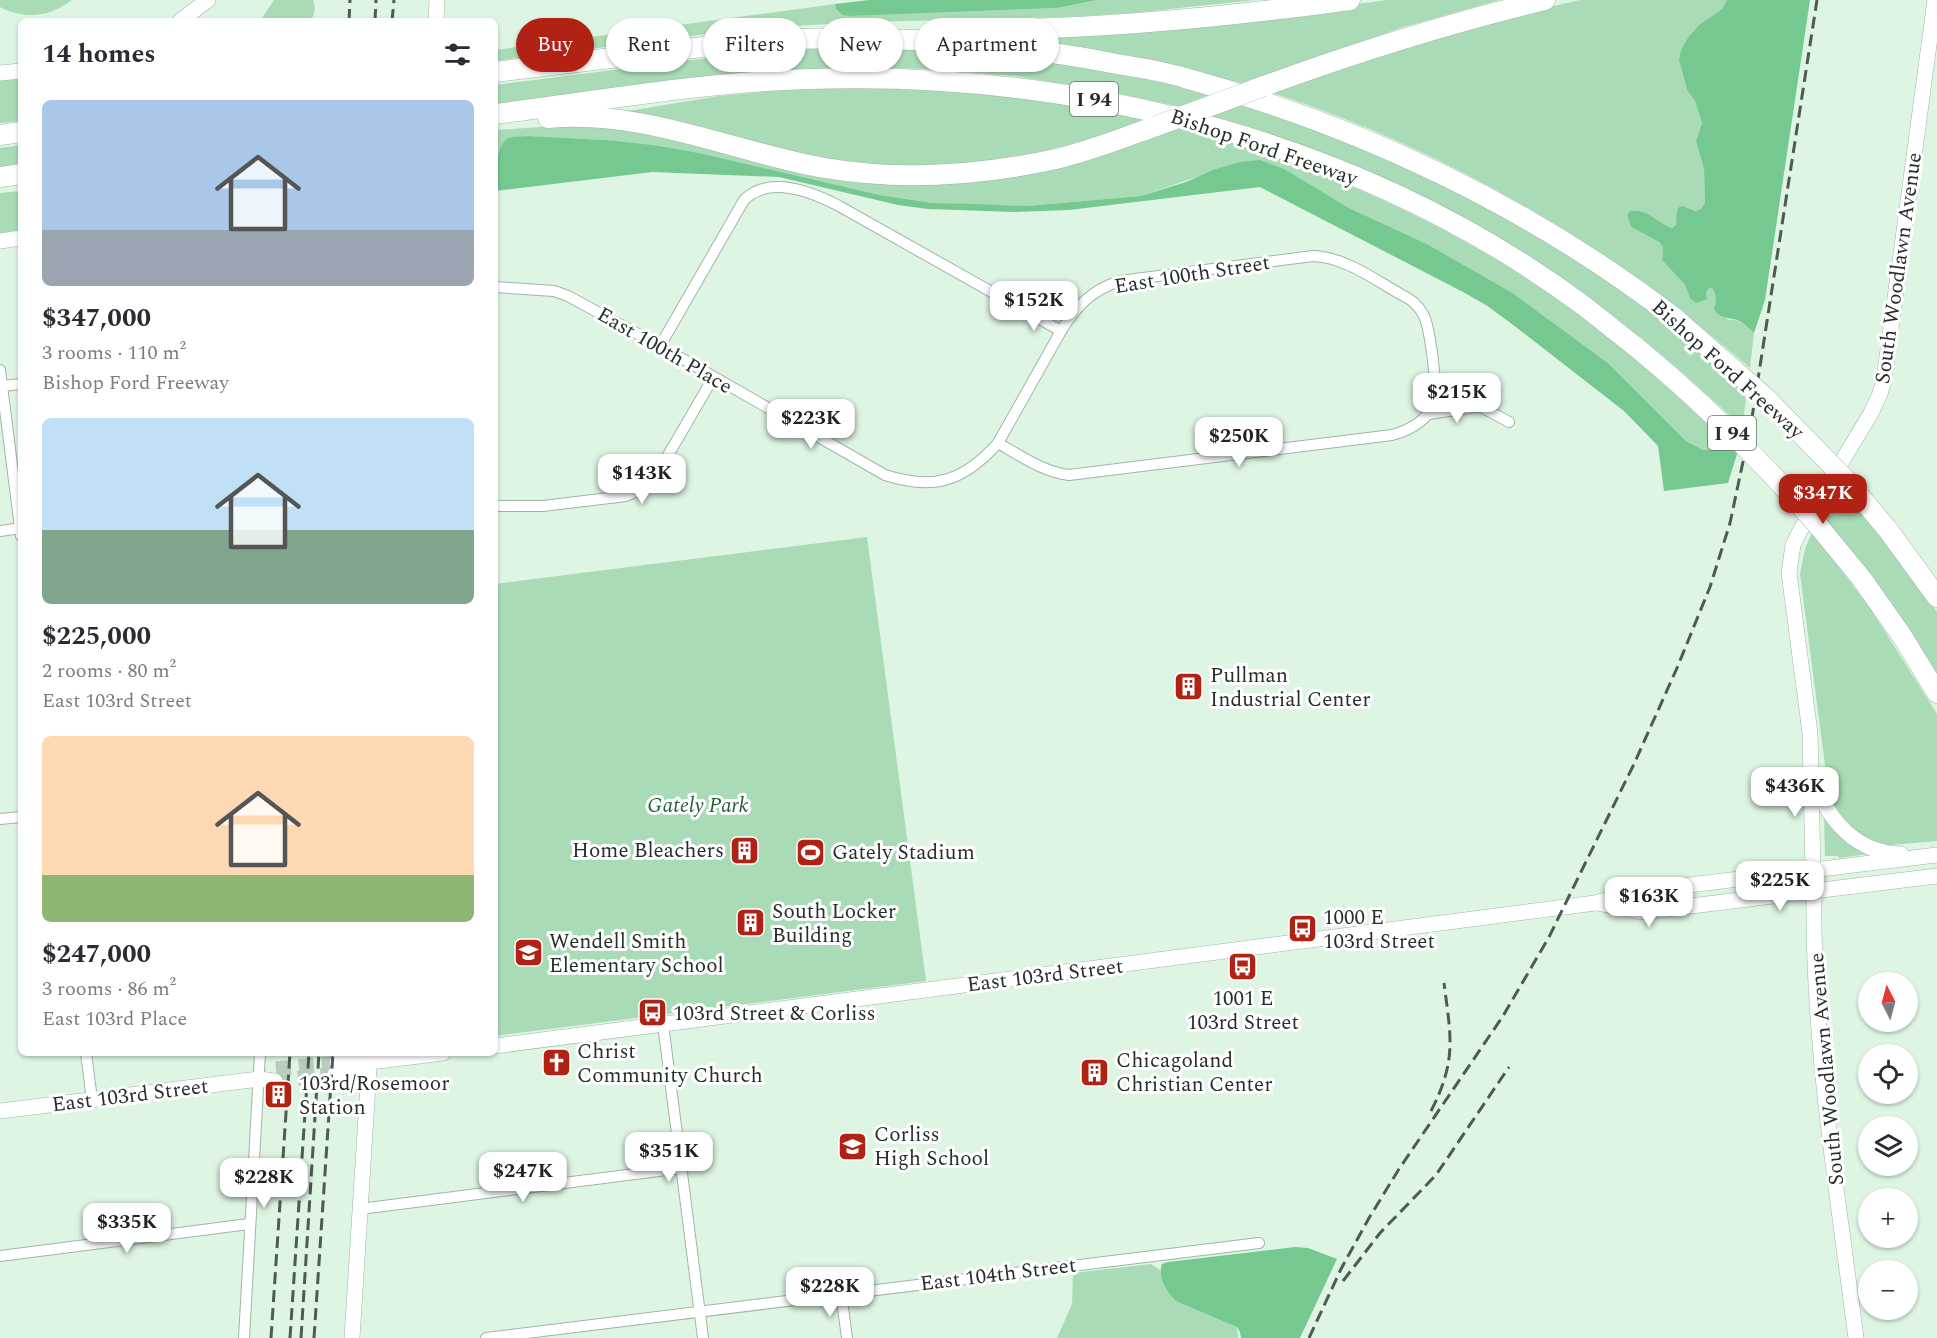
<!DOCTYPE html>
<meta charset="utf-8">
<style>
:root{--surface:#fff;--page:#f2f2f3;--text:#2b2b33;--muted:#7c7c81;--accent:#b12214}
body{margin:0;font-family:Spectral,serif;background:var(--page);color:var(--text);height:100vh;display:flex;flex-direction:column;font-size:22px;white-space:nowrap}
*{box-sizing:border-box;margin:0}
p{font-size:20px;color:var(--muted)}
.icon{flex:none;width:33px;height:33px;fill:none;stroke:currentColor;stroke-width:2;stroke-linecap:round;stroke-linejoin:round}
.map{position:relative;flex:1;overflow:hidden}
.panel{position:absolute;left:18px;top:18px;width:480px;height:1038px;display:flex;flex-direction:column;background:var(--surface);border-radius:9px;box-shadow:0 2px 4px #0004}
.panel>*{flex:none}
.banner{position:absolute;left:516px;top:18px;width:570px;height:54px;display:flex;gap:12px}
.needle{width:39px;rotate:354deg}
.buttons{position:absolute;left:1858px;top:972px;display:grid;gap:12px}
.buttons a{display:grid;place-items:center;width:60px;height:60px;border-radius:50%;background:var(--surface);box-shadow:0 2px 4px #0004;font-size:30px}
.price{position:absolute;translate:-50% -51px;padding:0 14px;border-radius:12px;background:#fff;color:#222;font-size:20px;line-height:39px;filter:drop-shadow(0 2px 3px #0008)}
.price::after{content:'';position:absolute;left:50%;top:36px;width:18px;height:14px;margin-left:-9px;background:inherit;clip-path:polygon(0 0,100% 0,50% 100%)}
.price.active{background:var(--accent);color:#fff}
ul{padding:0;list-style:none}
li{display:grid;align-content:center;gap:12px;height:318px;padding:0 24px}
li span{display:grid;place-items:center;height:186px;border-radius:9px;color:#555}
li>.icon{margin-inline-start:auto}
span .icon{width:108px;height:108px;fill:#fffc;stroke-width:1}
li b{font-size:26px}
h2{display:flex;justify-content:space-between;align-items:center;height:72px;padding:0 24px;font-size:26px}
.pill{padding:0 21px;border-radius:27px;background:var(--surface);box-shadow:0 2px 4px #0004;font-size:21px;line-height:54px}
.pill.active{background:var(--accent);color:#fff}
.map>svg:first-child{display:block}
.green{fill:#a8dbb6}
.forest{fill:#75c890}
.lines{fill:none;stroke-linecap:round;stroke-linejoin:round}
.secondary-tunnel{stroke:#b9cdbe;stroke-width:15;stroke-dasharray:15 8;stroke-linecap:butt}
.street-casing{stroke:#a0b6a6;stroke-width:12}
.secondary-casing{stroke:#a0b6a6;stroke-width:16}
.highway-casing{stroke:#a0b6a6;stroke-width:21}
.street{stroke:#fff;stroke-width:10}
.secondary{stroke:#fff;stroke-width:15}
.highway{stroke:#fff;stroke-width:20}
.rail{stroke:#4e5b51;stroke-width:3;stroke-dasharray:12 6;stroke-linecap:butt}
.highway-bridge-casing{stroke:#a0b6a6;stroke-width:21;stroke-linecap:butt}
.highway-bridge{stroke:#fff;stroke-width:20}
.labels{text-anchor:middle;stroke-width:6;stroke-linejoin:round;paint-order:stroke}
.shield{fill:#fff;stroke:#676d68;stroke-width:1.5}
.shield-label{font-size:20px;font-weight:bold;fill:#262f28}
.street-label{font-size:21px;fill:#262f28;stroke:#fff}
.poi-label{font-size:21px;fill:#262f28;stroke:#fff;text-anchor:start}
.park-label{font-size:21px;font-style:italic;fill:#215d38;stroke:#fff}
</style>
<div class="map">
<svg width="1937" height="1338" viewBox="0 0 1937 1338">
<rect width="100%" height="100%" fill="#def5e4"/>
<g class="green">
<path d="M0,0H72C50,17 25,20 0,7Z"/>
<path d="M274,0H313C316,8 315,15 310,21H260Z"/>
<polygon points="1097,0 1255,0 1132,13 1064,17 867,22 755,28 495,61 495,50 835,4 836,9 852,16 1057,8"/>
<polygon points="1387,0 1499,0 1400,28 1244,84 1159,62 1044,41 1045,34 1231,21"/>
<path d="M1580,0H1727L1722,9L1699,25L1681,50V68L1687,90L1695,101L1702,123L1696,141L1704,169L1705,204L1701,209L1694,211L1684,206L1676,225L1672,228C1657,223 1647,208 1630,211L1627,215L1631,227L1659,242L1663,247L1662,260L1685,285L1690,298L1706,293L1708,289L1712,288L1716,292V301L1728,320C1740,318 1745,326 1754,333L1750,368C1610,246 1450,151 1273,93C1373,55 1476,23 1580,0Z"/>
<path d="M890,48C999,53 1107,66 1213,95L1181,107L1112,92L1015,76L930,69L852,67L768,72L495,105V85L732,55L808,49Z"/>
<polygon points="21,78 21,121 0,123 0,80"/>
<path d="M895,87L1019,96L1148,119C1043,159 945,175 832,161C810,158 788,151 766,146C720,136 674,125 629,115L628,111L719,96L781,90Z"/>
<path d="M1243,104L1381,154L1489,207L1586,265L1678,331L1747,392L1742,427C1686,374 1626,323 1563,279C1525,252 1483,230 1442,209C1408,192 1374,174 1339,159C1297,142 1254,129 1210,116Z"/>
<path d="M555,126L601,127L641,131L895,183L1179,128C1318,164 1453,224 1570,308C1624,348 1675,391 1724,437L1717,447L1711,450H1703L1686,441L1608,363L1511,292L1427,244L1349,208L1323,193L1240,162L1141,196L1026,206L932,203L880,195L699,153L606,140L528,136L500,155L495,166V130Z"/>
<polygon points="21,145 21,165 0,168 0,148"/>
<polygon points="21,191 21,231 0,234 0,193"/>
<polygon points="1842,488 1909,571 1937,612 1937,677 1875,583 1824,517"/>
<polygon points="1812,532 1870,608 1937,714 1937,841 1879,846 1861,840 1830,803 1800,574 1805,549"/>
<polygon points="867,537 926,981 495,1036 495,584"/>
<polygon points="1824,813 1868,854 1839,858 1838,856 1825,856"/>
<polygon points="1151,1264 1160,1270 1162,1279 1221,1320 1237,1327 1238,1338 1057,1338 1072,1304 1073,1273"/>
</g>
<g class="forest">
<polygon points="869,0 1097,0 1057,8 852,16 843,15 836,9 835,4"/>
<path d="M1727,0H1810L1765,300L1754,333C1749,329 1743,322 1737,320C1727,317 1721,319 1714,309C1716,302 1718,295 1712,288L1708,289L1706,293L1707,299L1696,303L1690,298L1685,285L1662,260L1663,247L1659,242L1631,227L1627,215L1630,211C1647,208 1657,223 1672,228L1676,225L1677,211L1679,207L1683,206L1695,211L1701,209L1705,203L1704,169L1696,141L1702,123L1695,101L1687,90L1679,60L1681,50L1688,38L1699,25L1722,9Z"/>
<path d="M528,136L606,140L652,145L699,153L880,195L932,203L977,204L1026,206L1141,196L1186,182L1213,170L1240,162L1260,160L1284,169L1349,208L1427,244L1511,292L1608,363L1686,441L1703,450H1711L1717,447L1724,437L1738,451L1728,483L1664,491L1658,446L1624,411L1512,324L1486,305L1463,292L1260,187L1069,210L1015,212L928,209L898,205L779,177L652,172L495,191C495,179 496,142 509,138C515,136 522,137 528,136Z"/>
<path d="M1295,1247L1308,1248L1337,1259L1300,1338H1241L1240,1332L1237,1327L1176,1301C1167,1292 1157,1277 1162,1264L1168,1262Z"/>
</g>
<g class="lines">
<g class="secondary-tunnel">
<polyline points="276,1069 337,1063"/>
<polyline points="275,1081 335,1074"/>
</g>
<defs>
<g id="street">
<path d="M495,287L554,291L568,296L660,346L885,475C934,491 964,481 998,443L1061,331"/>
<path d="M660,346L744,200C769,175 812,192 839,206L1061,331C1076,307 1091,290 1120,281L1313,256C1345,257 1375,280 1402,295C1411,299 1418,305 1423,314C1431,328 1436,385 1436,402C1427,420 1411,430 1392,435L1069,475C1043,472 1021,456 998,443"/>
<polyline points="0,370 21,536"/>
<polyline points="1434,381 1509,422"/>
<polyline points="2,386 21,384"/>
<polyline points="1429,414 1481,406"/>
<polyline points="495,506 543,506 626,496 645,488 660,469 713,378"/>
<polyline points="0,531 21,528"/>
<polyline points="0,819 21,817"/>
<polyline points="663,1024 703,1338"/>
<polyline points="86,1053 92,1100"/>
<polyline points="360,1209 682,1168"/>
<polyline points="0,1256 249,1224"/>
<polyline points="841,1293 847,1338"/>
<polyline points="244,1338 260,1053"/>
<polyline points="486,1338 1259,1243"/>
</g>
<g id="secondary">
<polyline points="180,21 208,0"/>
<polyline points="436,21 437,0"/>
<polyline points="0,73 21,71"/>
<polyline points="0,241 21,238"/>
<path d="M1815,779C1826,820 1857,853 1901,854"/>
<polyline points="1813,871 1810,733 1789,573 1793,545 1801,529 1871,413 1880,394 1884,380 1935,0"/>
<path d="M1814,892C1812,1041 1837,1190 1856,1338"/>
<polyline points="1597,903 1642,912 1937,876"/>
<polyline points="495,1046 1595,903 1640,891 1937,855"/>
<polyline points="337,1063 356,1060 370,1062 443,1053"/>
<polyline points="335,1074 354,1071 370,1062"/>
<polyline points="0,1111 259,1079 275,1081"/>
<polyline points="352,1338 370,1053"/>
</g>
<g id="highway">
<path d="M960,30C1090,30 1221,18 1350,0"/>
<path d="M495,72C553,65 611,58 669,51C710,46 752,41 794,39C902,36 1011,43 1117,64C1140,68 1163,71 1185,78C1361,126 1531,207 1676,319"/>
<path d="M1264,86C1357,52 1449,23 1545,0"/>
<path d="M495,114C598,101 705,82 808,79C1079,70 1364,142 1584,306C1601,319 1618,333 1636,347"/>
<path d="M548,118C644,109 733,152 825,168C901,181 982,175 1056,159C1090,151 1123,138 1156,126"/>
<polyline points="0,135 21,132"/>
<polyline points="0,177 21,174"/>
<polyline points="1847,481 1888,530 1937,597"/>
<polyline points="1820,528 1862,579 1902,636 1937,693"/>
</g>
</defs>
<use href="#street" class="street-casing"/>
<use href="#secondary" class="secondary-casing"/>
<use href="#highway" class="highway-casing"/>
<use href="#street" class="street"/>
<use href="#secondary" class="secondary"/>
<use href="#highway" class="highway"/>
<g class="rail">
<polyline points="349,21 350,0"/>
<polyline points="375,21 376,0"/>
<polyline points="392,21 394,0"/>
<path d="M1431,1111C1457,1060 1451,1038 1444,983"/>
<polyline points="1343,1281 1380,1233 1436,1175 1509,1067"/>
<polyline points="271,1338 290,1053"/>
<polyline points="290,1338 309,1053"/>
<polyline points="301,1338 319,1053"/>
<polyline points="314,1338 333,1053"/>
<polyline points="1309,1338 1341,1269 1369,1218 1399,1169 1503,1016 1549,937 1634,764 1677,668 1710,587 1730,523 1751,424 1817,0"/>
</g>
<defs>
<g id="highway-bridge">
<polyline points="1156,126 1264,86"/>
<polyline points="1676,319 1767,399 1847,481"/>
<path d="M1636,347C1703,402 1763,462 1820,528"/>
</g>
</defs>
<use href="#highway-bridge" class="highway-bridge-casing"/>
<use href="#highway-bridge" class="highway-bridge"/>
</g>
<defs>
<symbol id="building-square" viewBox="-11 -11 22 22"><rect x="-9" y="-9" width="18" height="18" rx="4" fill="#b12214" stroke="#fff"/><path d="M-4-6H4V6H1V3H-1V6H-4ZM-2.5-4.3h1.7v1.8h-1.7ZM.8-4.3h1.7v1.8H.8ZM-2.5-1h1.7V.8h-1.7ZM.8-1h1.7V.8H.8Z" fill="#fff"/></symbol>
<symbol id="stadium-square" viewBox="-11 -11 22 22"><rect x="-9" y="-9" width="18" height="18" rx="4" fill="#b12214" stroke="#fff"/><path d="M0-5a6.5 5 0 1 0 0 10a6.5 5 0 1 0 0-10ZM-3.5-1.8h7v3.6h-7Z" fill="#fff"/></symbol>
<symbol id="bus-square" viewBox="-11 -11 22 22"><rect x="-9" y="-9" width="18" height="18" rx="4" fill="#b12214" stroke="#fff"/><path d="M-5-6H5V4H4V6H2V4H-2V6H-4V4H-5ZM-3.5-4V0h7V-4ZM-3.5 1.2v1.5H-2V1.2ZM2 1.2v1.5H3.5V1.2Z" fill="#fff"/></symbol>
<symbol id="school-square" viewBox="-11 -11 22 22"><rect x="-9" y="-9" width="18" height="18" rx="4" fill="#b12214" stroke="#fff"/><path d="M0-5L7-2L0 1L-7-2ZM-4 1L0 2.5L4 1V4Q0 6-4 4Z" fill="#fff"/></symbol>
<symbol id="church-square" viewBox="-11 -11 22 22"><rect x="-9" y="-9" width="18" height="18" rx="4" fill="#b12214" stroke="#fff"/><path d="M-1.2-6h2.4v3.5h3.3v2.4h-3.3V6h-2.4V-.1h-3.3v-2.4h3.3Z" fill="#fff"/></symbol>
</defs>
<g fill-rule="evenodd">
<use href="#building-square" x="1172" y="670" width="33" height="33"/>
<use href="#building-square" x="728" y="834" width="33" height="33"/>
<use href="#stadium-square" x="794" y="836" width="33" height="33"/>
<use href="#building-square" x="734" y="906" width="33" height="33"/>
<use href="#bus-square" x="1286" y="912" width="33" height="33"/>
<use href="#school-square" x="512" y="936" width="33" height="33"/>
<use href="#bus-square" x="1226" y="950" width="33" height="33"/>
<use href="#bus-square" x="636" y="996" width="33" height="33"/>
<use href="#church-square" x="540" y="1046" width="33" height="33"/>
<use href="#building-square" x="1078" y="1056" width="33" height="33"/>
<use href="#building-square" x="262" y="1078" width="33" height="33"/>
<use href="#school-square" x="836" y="1130" width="33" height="33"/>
</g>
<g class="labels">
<g class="shield">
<rect x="1070" y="82" width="48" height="34" rx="4.5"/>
<rect x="1708" y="416" width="48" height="34" rx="4.5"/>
</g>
<g class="shield-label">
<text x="1094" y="106">I 94</text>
<text x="1732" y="440">I 94</text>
</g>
<g class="street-label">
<text transform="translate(1264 147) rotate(19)" y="7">Bishop Ford Freeway</text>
<text transform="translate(1898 268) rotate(-82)" y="7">South Woodlawn Avenue</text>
<text transform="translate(1192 274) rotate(-9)" y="7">East 100th Street</text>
<text transform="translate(665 350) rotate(30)" y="7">East 100th Place</text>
<text transform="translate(1728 369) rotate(42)" y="7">Bishop Ford Freeway</text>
<text transform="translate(1045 975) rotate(-7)" y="7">East 103rd Street</text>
<text transform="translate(1826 1069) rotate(-95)" y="7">South Woodlawn Avenue</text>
<text transform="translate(130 1095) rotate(-7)" y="7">East 103rd Street</text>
<text transform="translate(998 1274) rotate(-7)" y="7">East 104th Street</text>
</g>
<g class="poi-label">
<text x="1210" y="682">Pullman<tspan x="1210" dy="24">Industrial Center</tspan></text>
<text x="724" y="857" text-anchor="end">Home Bleachers</text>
<text x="832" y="859">Gately Stadium</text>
<text x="772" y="918">South Locker<tspan x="772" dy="24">Building</tspan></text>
<text x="1323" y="924">1000 E<tspan x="1323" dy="24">103rd Street</tspan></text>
<text x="549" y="948">Wendell Smith<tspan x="549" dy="24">Elementary School</tspan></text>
<text x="1243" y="1005" text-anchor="middle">1001 E<tspan x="1243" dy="24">103rd Street</tspan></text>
<text x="673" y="1020">103rd Street &amp; Corliss</text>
<text x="577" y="1058">Christ<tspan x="577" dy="24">Community Church</tspan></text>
<text x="1116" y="1067">Chicagoland<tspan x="1116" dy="24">Christian Center</tspan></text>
<text x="299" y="1090">103rd/Rosemoor<tspan x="299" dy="24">Station</tspan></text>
<text x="874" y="1141">Corliss<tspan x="874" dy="24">High School</tspan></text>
</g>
<g class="park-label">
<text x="698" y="812">Gately Park</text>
</g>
</g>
</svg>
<div class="buttons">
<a><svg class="needle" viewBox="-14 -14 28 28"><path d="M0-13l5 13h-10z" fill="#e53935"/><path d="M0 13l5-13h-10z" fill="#7c7c81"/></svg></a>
<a><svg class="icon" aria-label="locate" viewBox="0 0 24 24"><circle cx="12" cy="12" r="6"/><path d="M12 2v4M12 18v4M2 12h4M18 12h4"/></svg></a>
<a><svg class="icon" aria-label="layers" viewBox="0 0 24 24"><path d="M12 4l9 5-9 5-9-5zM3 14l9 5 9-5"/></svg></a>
<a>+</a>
<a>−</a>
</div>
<b class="price" style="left:1034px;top:332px">$152K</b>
<b class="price" style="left:1457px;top:424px">$215K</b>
<b class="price" style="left:811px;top:450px">$223K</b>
<b class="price" style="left:1239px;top:468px">$250K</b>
<b class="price" style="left:642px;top:505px">$143K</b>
<b class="price active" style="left:1823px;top:525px">$347K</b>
<b class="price" style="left:1795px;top:818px">$436K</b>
<b class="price" style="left:1780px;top:912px">$225K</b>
<b class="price" style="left:1649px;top:928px">$163K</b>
<b class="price" style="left:669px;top:1183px">$351K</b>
<b class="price" style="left:523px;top:1203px">$247K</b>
<b class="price" style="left:264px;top:1209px">$228K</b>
<b class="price" style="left:127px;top:1254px">$335K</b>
<b class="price" style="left:830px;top:1318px">$228K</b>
<div class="banner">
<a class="pill active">Buy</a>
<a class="pill">Rent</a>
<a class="pill">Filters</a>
<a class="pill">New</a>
<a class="pill">Apartment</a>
</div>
<section class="panel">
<h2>14 homes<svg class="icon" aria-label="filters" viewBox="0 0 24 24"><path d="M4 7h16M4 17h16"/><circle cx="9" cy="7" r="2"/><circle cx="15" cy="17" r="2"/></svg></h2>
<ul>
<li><span style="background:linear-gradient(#a9c7e8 70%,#9aa5b1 0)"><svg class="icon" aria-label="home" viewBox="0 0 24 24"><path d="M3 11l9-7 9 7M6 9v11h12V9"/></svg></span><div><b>$347,000</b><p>3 rooms · 110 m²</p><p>Bishop Ford Freeway</p></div></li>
<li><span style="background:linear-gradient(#bfe0f5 60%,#7fa58c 0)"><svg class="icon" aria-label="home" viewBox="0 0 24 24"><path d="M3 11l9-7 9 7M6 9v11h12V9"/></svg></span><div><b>$225,000</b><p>2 rooms · 80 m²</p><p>East 103rd Street</p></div></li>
<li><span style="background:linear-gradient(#ffd9b3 75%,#8fb573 0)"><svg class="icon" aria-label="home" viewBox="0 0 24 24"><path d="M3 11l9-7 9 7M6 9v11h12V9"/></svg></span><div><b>$247,000</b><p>3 rooms · 86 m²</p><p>East 103rd Place</p></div></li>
</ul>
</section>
</div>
